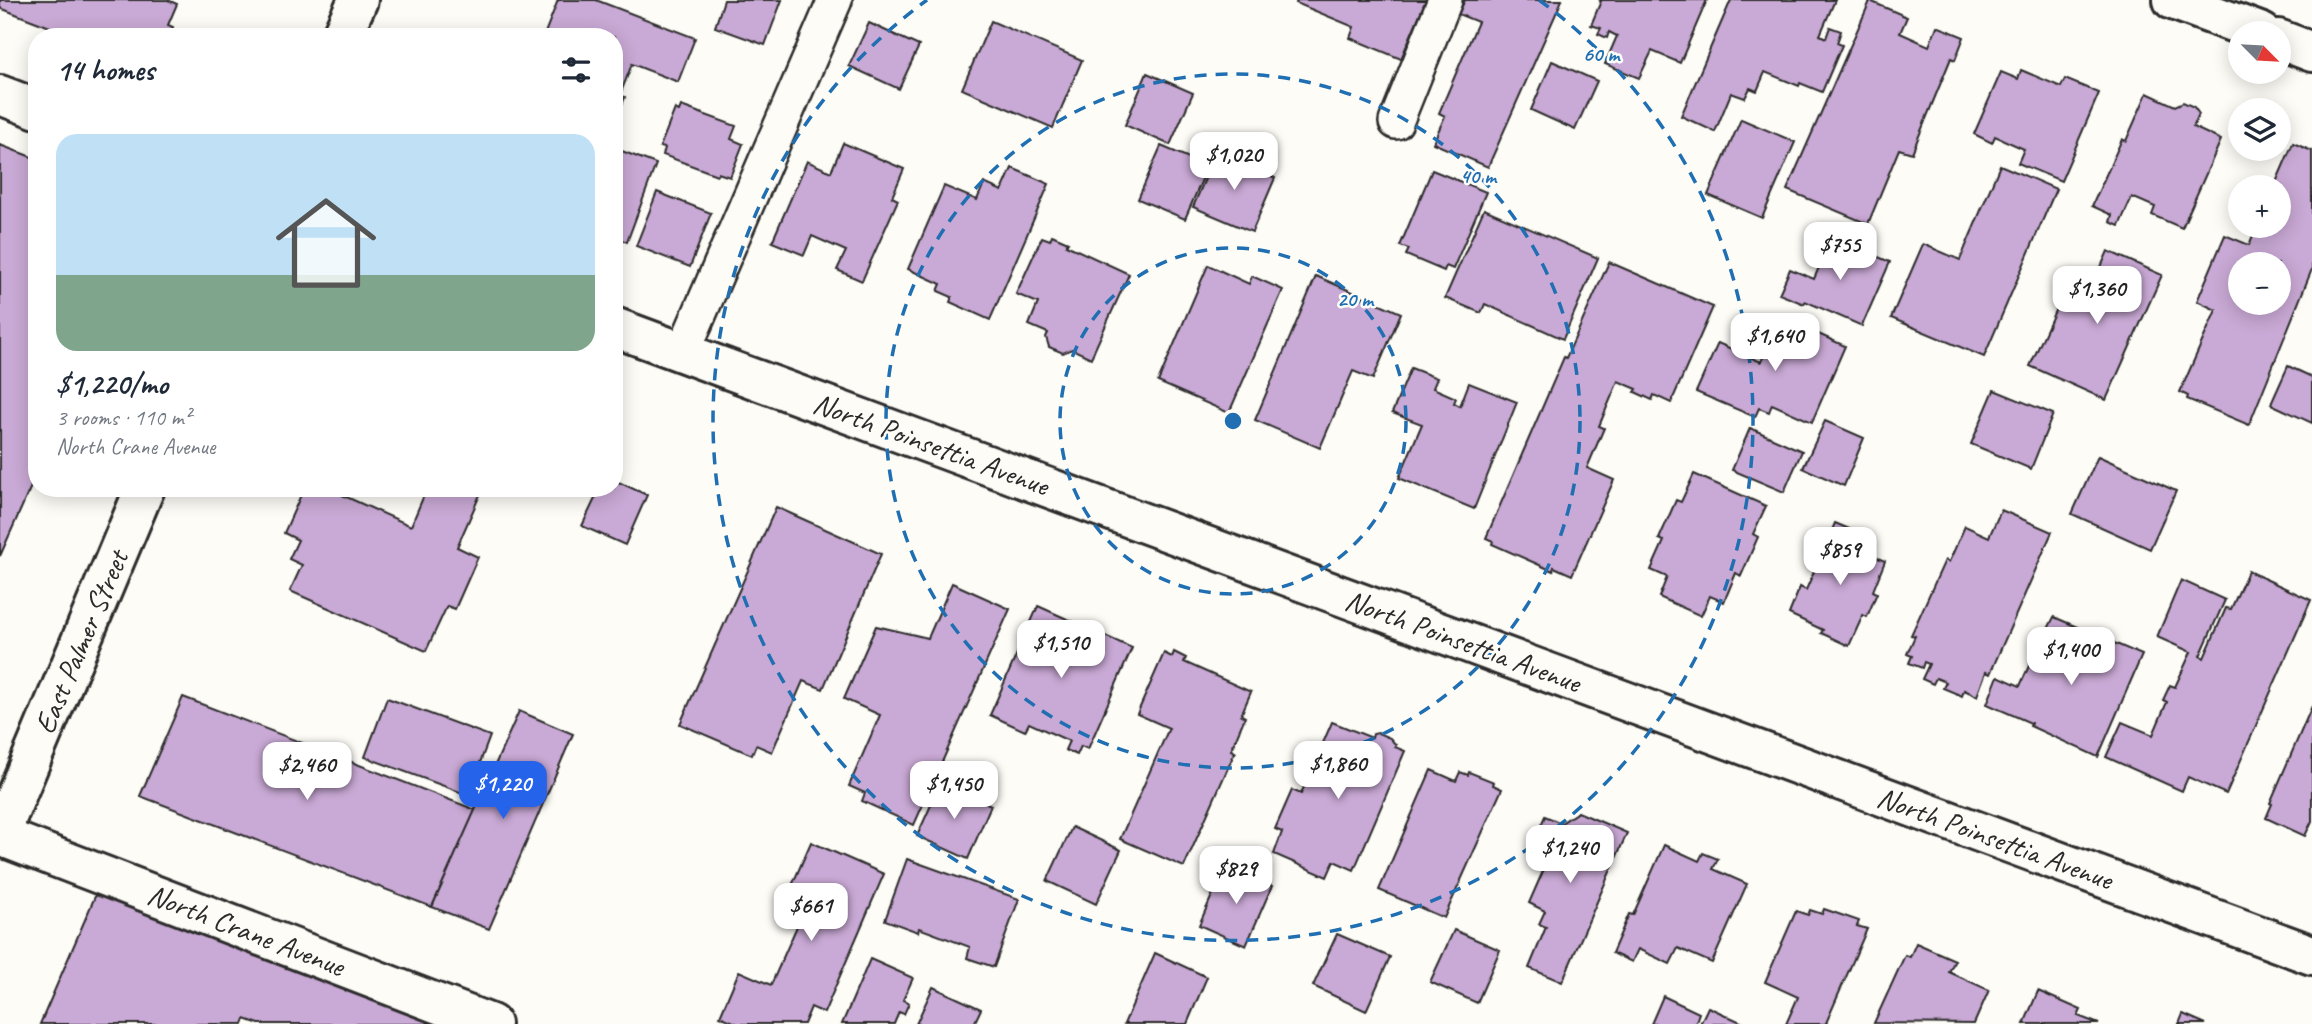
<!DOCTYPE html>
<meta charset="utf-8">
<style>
:root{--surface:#fff;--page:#f6f6f7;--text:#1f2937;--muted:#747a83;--line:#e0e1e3;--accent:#2563eb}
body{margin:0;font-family:Caveat,sans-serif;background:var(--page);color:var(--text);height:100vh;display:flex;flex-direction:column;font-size:26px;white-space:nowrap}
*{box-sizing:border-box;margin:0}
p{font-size:23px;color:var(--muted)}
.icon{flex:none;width:38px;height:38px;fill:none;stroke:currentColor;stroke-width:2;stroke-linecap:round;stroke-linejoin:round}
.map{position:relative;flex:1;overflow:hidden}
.drawer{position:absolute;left:28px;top:28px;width:595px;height:469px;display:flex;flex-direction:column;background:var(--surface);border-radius:28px;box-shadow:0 4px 18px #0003}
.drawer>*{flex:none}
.needle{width:46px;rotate:114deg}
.controls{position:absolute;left:2228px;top:21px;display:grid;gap:14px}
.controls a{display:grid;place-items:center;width:63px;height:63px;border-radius:50%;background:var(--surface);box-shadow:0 4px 18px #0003;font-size:35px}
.price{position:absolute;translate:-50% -60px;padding:0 16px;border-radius:14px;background:#fff;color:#222;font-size:23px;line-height:46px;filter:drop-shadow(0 2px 4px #0008)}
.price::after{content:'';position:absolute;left:50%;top:42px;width:21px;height:16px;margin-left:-10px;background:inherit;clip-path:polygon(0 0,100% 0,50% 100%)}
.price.active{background:var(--accent);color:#fff}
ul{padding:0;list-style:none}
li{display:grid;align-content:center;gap:14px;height:371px;padding:0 28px}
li+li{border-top:2px solid var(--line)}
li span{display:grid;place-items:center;height:217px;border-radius:21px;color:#555}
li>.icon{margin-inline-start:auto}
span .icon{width:126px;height:126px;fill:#fffc;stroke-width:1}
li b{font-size:30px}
h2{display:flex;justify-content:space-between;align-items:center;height:84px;padding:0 28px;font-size:30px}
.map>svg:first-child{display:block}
.building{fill:#c9a9d5;stroke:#2b2b2b;stroke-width:2;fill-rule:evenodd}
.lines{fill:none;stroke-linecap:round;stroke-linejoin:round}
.lane-casing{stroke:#2b2b2b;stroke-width:38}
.street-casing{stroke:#2b2b2b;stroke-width:44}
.secondary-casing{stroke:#2b2b2b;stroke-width:44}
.lane{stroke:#fdfcf7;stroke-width:33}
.street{stroke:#fdfcf7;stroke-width:38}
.secondary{stroke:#fdfcf7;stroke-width:38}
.ring{fill:none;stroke:#1f6fb2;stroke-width:3.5;stroke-dasharray:12 9}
.labels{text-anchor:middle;stroke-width:5;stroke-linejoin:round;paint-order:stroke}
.street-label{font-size:30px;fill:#2b2b2b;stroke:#fdfcf7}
.centre{fill:#1f6fb2;stroke:#fdfcf7;stroke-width:3.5}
.ring-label{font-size:21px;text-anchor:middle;font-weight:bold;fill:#1f6fb2;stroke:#fdfcf7;stroke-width:5;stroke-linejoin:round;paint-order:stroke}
</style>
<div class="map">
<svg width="2312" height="1024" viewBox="0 0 2312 1024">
<rect width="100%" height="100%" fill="#fdfcf7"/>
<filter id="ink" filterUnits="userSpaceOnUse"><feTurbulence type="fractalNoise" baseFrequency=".0143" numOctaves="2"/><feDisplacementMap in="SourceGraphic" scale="14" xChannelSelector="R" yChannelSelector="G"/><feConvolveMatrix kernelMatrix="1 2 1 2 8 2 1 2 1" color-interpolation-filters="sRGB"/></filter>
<g filter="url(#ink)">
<g class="building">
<polygon points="0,0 168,0 177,4 168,25 173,27 169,37 76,37 0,8"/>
<polygon points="558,0 596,0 695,38 678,82 632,64 620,95 625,97 619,113 614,113 614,37 556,37 545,33"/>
<polygon points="724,0 782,0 765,45 715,27"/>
<polygon points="1297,0 1426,0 1401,59 1350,38 1354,27 1296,3"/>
<polygon points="1465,0 1562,0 1488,167 1433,143 1445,116 1439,113 1478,22 1458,14"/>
<polygon points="1599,0 1707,0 1680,63 1652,51 1639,78 1605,64 1617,36 1609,32 1607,38 1598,34 1601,28 1591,25 1601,1"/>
<polygon points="1731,0 1835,0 1820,35 1826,38 1830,27 1841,31 1837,43 1842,45 1822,92 1800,83 1799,86 1765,72 1757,91 1750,88 1745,98 1731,93 1715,132 1681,116"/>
<polygon points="1870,1 1907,17 1900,33 1929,46 1937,26 1964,37 1955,60 1951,58 1912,153 1899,149 1868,224 1787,190"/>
<polygon points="991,21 1082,60 1053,128 962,89"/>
<polygon points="869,23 919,46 899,89 849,66"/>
<polygon points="1552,61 1597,81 1575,130 1531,110"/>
<polygon points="2021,70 2061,87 2065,79 2099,93 2061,181 2018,163 2024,149 1995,136 1992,143 1974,134 2001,72 2018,79"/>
<polygon points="1147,73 1193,93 1170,145 1125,125"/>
<polygon points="2147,93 2175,106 2183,102 2194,107 2199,114 2193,127 2221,140 2182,228 2152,215 2155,207 2132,197 2119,226 2110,222 2112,215 2092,206 2122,139 2126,141"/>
<polygon points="681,106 736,126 731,139 743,144 730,177 718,173 717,175 663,155 665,148 660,147 675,109 679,111"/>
<polygon points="1741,119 1795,142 1762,218 1708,195"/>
<polygon points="843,143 904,169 892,197 898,200 862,281 837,270 846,251 812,236 804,255 772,242 807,161 831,172"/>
<path d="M2293,143L2312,151V269L2249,425L2187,399L2188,396L2180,392L2216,310L2197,301L2225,235L2249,245L2257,226H2278V187H2274ZM2240,264H2278V303H2240Z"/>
<polygon points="0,145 37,159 37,473 0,556"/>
<polygon points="1161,146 1208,166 1185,219 1138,199"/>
<polygon points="614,148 656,164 627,242 614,237"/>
<polygon points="1216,153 1275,178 1252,232 1193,207"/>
<polygon points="2000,165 2056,189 1984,357 1891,318 1923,244 1960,260"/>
<polygon points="1012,168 1049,184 990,320 950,302 952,297 938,291 941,284 908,269 944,186 977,200 984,183 1002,191"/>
<polygon points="1432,170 1486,192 1453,269 1446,266 1444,271 1406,255 1409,249 1400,246"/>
<polygon points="657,192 711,213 690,267 636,246"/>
<polygon points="1484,209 1598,258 1563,339 1485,304 1481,313 1445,298"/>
<polygon points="1052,235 1068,242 1066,245 1129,274 1091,358 1072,349 1063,353 1049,347 1046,337 1048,333 1029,325 1038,303 1016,294 1042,237 1050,240"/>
<polygon points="1832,237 1890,262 1862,326 1805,301 1804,304 1779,294 1790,269 1814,279"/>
<polygon points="2108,251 2162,275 2106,400 2030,366 2067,284 2089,294"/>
<polygon points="1609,262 1713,307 1671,403 1654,395 1652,400 1635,392 1637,389 1618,381 1599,426 1604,428 1587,468 1614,480 1572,575 1554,567 1553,571 1492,544 1493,541 1486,538 1564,357 1566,358"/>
<polygon points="1208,265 1249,284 1252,276 1283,290 1229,413 1158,382"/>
<polygon points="1316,276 1401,313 1373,379 1353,371 1320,448 1255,420"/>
<polygon points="1781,317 1845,346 1812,422 1772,404 1769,412 1759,408 1755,417 1696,392 1718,343 1761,362"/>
<polygon points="2288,366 2312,377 2312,423 2271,404"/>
<polygon points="1411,368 1437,378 1433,388 1456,398 1454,403 1460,406 1469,383 1517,402 1474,509 1399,478 1422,424 1392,413"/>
<polygon points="1994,390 2053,414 2031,469 1971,444"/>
<polygon points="1825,421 1864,438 1844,486 1803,468"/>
<polygon points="1750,428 1802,451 1784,492 1732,470"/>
<polygon points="2098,456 2176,491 2150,549 2072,514"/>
<polygon points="1694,474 1766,506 1753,534 1758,537 1741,576 1736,573 1724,602 1710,596 1701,616 1659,597 1667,577 1651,570 1664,541 1659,539 1676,500 1681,502"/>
<polygon points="614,480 647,495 625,545 582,526 600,488 614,488"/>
<polygon points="304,488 345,488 342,495 411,526 427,488 483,488 457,547 478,557 455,609 447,606 426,651 290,591 302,565 289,559 298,540 284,533"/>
<polygon points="776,507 881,554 823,689 803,681 772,752 756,745 752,755 680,724"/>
<polygon points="2001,510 2052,532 1990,674 1986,672 1977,696 1964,690 1962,696 1943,688 1946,682 1936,678 1933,684 1922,679 1929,664 1924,662 1922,668 1909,663 1912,656 1907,654 1915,636 1911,635 1945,560 1949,562 1965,526 1989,537"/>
<polygon points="1835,523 1866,536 1859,550 1885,561 1873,591 1877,593 1867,617 1863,615 1849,646 1821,633 1823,630 1789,614 1800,587 1806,590"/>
<polygon points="2248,571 2311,600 2226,794 2188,777 2182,791 2106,757 2122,722 2153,735 2167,702 2163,700 2170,685 2175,687 2191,652 2157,637 2181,580 2225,600 2200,656 2204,658 2226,608 2231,609"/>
<polygon points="952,583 1010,609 914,825 862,801 865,793 849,786 880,715 844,699 876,626 928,638"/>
<polygon points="1038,606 1132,648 1088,749 1081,746 1077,755 1065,750 1069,741 1029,723 1025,731 990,715"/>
<polygon points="2054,617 2142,655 2098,757 2030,726 2031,723 1987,704 1998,676 2020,686 2045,630 2047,631"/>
<polygon points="1174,652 1186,658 1184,662 1251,692 1241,715 1245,717 1231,750 1235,752 1184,867 1120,839 1169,728 1137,714 1164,653 1172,657"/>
<polygon points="183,697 476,810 432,907 140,796"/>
<polygon points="387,698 490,736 468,795 365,757"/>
<polygon points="2312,706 2312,821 2305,836 2266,818 2272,804 2270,803"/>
<polygon points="519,711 573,734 489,929 432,907"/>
<polygon points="1332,722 1372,738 1373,734 1378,733 1390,738 1396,745 1395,747 1405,751 1354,870 1334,861 1327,877 1274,854 1282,832 1275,829 1292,790 1301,794"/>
<polygon points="1431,770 1456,781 1460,772 1468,775 1469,772 1494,782 1493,785 1502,789 1444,918 1379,890"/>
<polygon points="941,783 991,805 968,859 917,836"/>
<polygon points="1578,812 1627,833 1562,982 1529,968 1546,927 1539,924 1545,911 1529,903 1547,862 1528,855 1545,816 1561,823"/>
<polygon points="1072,827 1121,850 1096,904 1047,881"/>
<polygon points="811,842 884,874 824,1013 811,1007 804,1024 738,1024 720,1016 739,971 771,985 809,899 790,890"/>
<polygon points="1664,845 1699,861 1703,853 1718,859 1713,869 1747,884 1712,963 1678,948 1670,964 1638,949 1632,962 1612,953 1629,914 1633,915"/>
<polygon points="907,859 1019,899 994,967 967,958 970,947 919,928 918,932 885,920"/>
<polygon points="1225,866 1272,886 1246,946 1199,925"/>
<polygon points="96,894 439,1024 259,1024 245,1019 243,1024 40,1024"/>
<polygon points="1824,909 1859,921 1857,926 1867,929 1826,1023 1828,1024 1786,1024 1798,997 1765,982 1796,911 1808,915 1810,910 1822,914"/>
<polygon points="1454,930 1500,950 1477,1003 1430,982"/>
<polygon points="1337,934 1390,957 1366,1011 1313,986"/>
<polygon points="1916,943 1955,960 1949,972 1989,990 1974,1024 1874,1023 1905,955 1910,957"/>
<polygon points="1155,953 1207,977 1187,1024 1124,1024"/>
<polygon points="870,959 913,978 903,1000 909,1003 904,1014 899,1012 894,1024 842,1024"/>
<polygon points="933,987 981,1009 974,1024 916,1024"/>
<polygon points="2038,991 2081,1010 2078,1016 2099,1024 2024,1024"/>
<polygon points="1663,996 1699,1013 1695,1024 1651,1024"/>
<polygon points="1708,1007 1745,1024 1700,1024"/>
<polygon points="2183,1014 2206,1024 2179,1024"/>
</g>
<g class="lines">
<defs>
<g id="lane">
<polyline points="1396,122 1445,0"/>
<polyline points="683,352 835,0"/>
</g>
<g id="street">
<polyline points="2173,0 2262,33"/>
<polyline points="2278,39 2312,52"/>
<polyline points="0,95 37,109"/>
<polyline points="614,327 2312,955"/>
<polyline points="0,836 491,1024"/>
</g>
<g id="secondary">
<polyline points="341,37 358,0"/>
<polyline points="0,834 145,488"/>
</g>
</defs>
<use href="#lane" class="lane-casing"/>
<use href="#street" class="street-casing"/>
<use href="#secondary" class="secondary-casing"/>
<use href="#lane" class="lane"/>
<use href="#street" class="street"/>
<use href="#secondary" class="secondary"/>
</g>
</g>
<g class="ring">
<circle cx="1233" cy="421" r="173"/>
<circle cx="1233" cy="421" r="347"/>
<path d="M1539 0A520 520 0 1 1 927 0"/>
</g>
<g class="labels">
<g class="street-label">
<text transform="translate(931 444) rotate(20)" y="10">North Poinsettia Avenue</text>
<text transform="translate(1463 641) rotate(20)" y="10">North Poinsettia Avenue</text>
<text transform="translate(81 642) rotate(-67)" y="10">East Palmer Street</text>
<text transform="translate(1995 838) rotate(20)" y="10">North Poinsettia Avenue</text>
<text transform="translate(246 930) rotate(21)" y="10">North Crane Avenue</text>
</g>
</g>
<circle cx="1233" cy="421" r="10" class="centre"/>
<g class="ring-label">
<text x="1601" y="61">60 m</text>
<text x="1478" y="183">40 m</text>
<text x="1355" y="306">20 m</text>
</g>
</svg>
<div class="controls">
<a><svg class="needle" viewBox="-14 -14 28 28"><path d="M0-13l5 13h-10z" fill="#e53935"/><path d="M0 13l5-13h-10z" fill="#747a83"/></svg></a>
<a><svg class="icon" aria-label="layers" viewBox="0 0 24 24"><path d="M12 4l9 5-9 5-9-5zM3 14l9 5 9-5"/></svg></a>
<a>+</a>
<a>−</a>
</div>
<b class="price" style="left:1234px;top:192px">$1,020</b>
<b class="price" style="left:1840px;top:282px">$755</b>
<b class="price" style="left:2097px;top:326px">$1,360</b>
<b class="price" style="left:1775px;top:373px">$1,640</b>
<b class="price" style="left:1840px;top:587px">$859</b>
<b class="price" style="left:1061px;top:680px">$1,510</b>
<b class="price" style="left:2071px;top:687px">$1,400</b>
<b class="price" style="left:1338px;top:801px">$1,860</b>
<b class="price" style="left:307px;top:802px">$2,460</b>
<b class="price active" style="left:503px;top:821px">$1,220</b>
<b class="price" style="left:954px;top:821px">$1,450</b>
<b class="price" style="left:1570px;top:885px">$1,240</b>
<b class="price" style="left:1236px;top:906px">$829</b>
<b class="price" style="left:811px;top:943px">$661</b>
<section class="drawer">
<h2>14 homes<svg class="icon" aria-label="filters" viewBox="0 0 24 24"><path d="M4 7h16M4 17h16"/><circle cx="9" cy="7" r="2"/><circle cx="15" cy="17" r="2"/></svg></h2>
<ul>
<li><span style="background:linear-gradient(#bfe0f5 65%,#7fa58c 0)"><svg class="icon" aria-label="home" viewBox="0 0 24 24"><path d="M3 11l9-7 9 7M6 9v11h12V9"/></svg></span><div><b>$1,220/mo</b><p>3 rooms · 110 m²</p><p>North Crane Avenue</p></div></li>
</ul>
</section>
</div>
